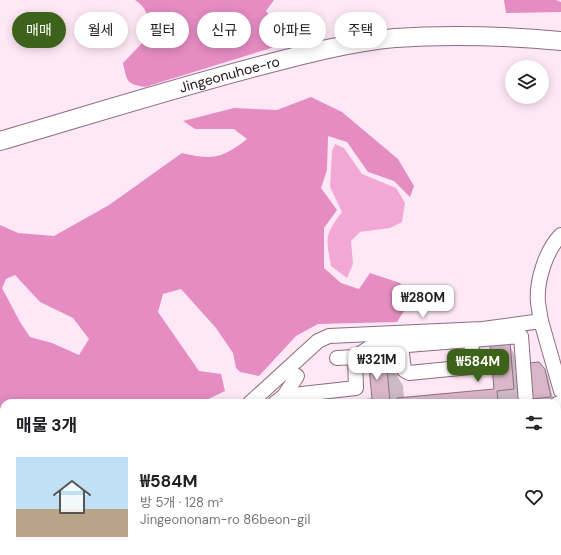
<!DOCTYPE html>
<html lang="ko">
<meta charset="utf-8">
<style>
:root{--surface:#fff;--page:#f2f2f2;--text:#202124;--muted:#757577;--accent:#3d621a}
body{margin:0;font-family:"DM Sans","Noto Sans KR",sans-serif;background:var(--page);color:var(--text);height:100vh;display:flex;flex-direction:column;font-size:15px;white-space:nowrap}
*{box-sizing:border-box;margin:0}
p{font-size:13px;color:var(--muted)}
.icon{flex:none;width:22px;height:22px;fill:none;stroke:currentColor;stroke-width:2;stroke-linecap:round;stroke-linejoin:round}
.map{position:relative;flex:1;overflow:hidden}
.sheet{position:absolute;left:0px;top:399px;width:561px;height:156px;display:flex;flex-direction:column;background:var(--surface);border-radius:12px 12px 0 0;box-shadow:0 2px 10px #0003}
.sheet>*{flex:none}
.banner{position:absolute;left:12px;top:12px;width:537px;height:36px;display:flex;gap:8px}
.controls{position:absolute;left:505px;top:60px;display:grid;gap:8px}
.controls a{display:grid;place-items:center;width:44px;height:44px;border-radius:50%;background:var(--surface);box-shadow:0 2px 10px #0003;font-size:20px}
.price{position:absolute;translate:-50% -34px;padding:0 9px;border-radius:8px;background:#fff;color:#222;font-size:13px;line-height:26px;filter:drop-shadow(0 1px 2px #0008)}
.price::after{content:'';position:absolute;left:50%;top:24px;width:12px;height:9px;margin-left:-6px;background:inherit;clip-path:polygon(0 0,100% 0,50% 100%)}
.price.active{background:var(--accent);color:#fff}
ul{padding:0;list-style:none}
li{display:flex;align-items:center;gap:12px;height:100px;padding:0 16px}
li span{display:grid;place-items:center;flex:none;width:112px;height:80px;border-radius:0px;color:#555}
li>.icon{margin-inline-start:auto}
span .icon{width:48px;height:48px;fill:#fffc;stroke-width:1}
li b{font-size:17px}
h2{display:flex;justify-content:space-between;align-items:center;height:48px;padding:0 16px;font-size:17px}
.chip{padding:0 14px;border-radius:18px;background:var(--surface);box-shadow:0 2px 10px #0003;font-size:14px;line-height:36px}
.chip.active{background:var(--accent);color:#fff}
.map>svg:first-child{display:block}
.green{fill:#f2a8d4}
.forest{fill:#e58cc3;fill-rule:evenodd}
.shadow{fill:#0003}
.building{fill:#d9b6ca;stroke:#906f83}
.lines{fill:none;stroke-linecap:round;stroke-linejoin:round}
.minor-casing{stroke:#8d6d80;stroke-width:16}
.major-casing{stroke:#8d6d80;stroke-width:20}
.minor{stroke:#fff;stroke-width:14}
.major{stroke:#fff;stroke-width:18}
.labels{text-anchor:middle;stroke-width:3;stroke-linejoin:round;paint-order:stroke}
.street-label{font-size:14px;fill:#22151d;stroke:#fff}
</style>
<div class="map">
<svg width="561" height="555" viewBox="0 0 561 555">
<rect width="100%" height="100%" fill="#fee8f5"/>
<path class="green" d="M335,144L344,148L362,174L396,188L405,203L402,222L390,228L360,232L351,241L353,264L347,278L331,266C326,237 324,236 342,212L330,187L332,151Z"/>
<g class="forest">
<path d="M135,0H274L266,11L282,34L281,45L145,87C126,84 127,81 123,63L149,36C149,21 149,9 135,0Z"/>
<polygon points="504,0 556,0 561,2 561,12 506,13"/>
<path d="M311,97L342,112L398,159L414,186L410,197L394,181L368,172L347,142L328,136L327,170L321,188L337,210L324,228V268L341,283L359,289L370,273L400,283L411,300L397,322L318,324L296,336L259,376L240,372L236,368L233,353L216,328L181,289L163,294L158,312L199,371L221,374L225,391L200,403H4V478L0,479V225L18,233L54,236L109,205L182,153C212,160 222,159 247,139L234,129H195L183,121L234,108L277,110ZM15,275L40,302L73,318L89,339L79,355L52,343L30,337L20,322L2,288L6,279Z"/>
</g>
<g class="shadow">
<polygon points="509,345 526,374 529,403 334,403 373,399 386,356 403,386 404,398 495,389"/>
<polygon points="544,370 548,376 554,403 535,403 532,398"/>
<polygon points="557,519 561,524 561,546 557,541"/>
<polygon points="4,522 4,551 67,551 68,555 0,555 0,523"/>
<polygon points="107,551 138,551 140,555 109,555"/>
<polygon points="154,551 189,551 187,555 152,555"/>
<polygon points="402,551 430,551 431,555 404,555"/>
<polygon points="511,551 529,551 524,555 514,555"/>
</g>
<g class="building">
<polygon points="510,343 514,389 497,391 498,403 398,403 397,398 494,389 490,345"/>
<polygon points="386,355 390,403 324,403 372,399 368,356"/>
<polygon points="539,362 545,369 551,397 531,399 529,363"/>
<polygon points="557,518 561,522 560,545 557,541"/>
<polygon points="4,521 4,542 0,542 0,522"/>
<polygon points="557,547 561,549 561,555 546,555 548,551 557,551"/>
<polygon points="116,551 126,551 128,552 126,555 121,555"/>
<polygon points="153,551 182,551 188,555 151,555"/>
<polygon points="248,551 267,551 270,555 250,555"/>
<polygon points="494,551 504,551 508,555 493,555"/>
</g>
<g class="lines">
<defs>
<g id="minor">
<path d="M541,321C540,315 539,309 538,303C536,281 546,250 561,235"/>
<polyline points="401,346 404,370 409,373 470,367 473,364 471,340"/>
<polyline points="337,358 355,357 369,348 521,336 526,403"/>
<polyline points="284,396 356,388 355,357"/>
<polyline points="250,403 318,341 329,336 483,329 541,321 561,391"/>
<polyline points="275,403 284,396 297,376"/>
<polyline points="557,404 561,403"/>
<polyline points="0,504 4,503"/>
<polyline points="557,509 561,508"/>
<polyline points="198,551 200,555"/>
<polyline points="278,551 281,555"/>
<polyline points="344,551 352,555"/>
<polyline points="388,551 393,555"/>
<polyline points="509,551 512,555"/>
<polyline points="92,555 94,552 92,551"/>
<polyline points="215,555 218,551"/>
<polyline points="237,555 240,551"/>
<polyline points="430,555 433,551"/>
</g>
<g id="major">
<path id="s1" d="M0,141C89,115 178,87 267,64C309,53 352,42 395,38C450,34 506,36 561,41"/>
</g>
</defs>
<use href="#minor" class="minor-casing"/>
<use href="#major" class="major-casing"/>
<use href="#minor" class="minor"/>
<use href="#major" class="major"/>
</g>
<g class="labels">
<g class="street-label">
<text dy="5" stroke="none"><textPath href="#s1" startOffset="239">Jingeonuhoe-ro</textPath></text>
</g>
</g>
</svg>
<div class="controls">
<a><svg class="icon" aria-label="layers" viewBox="0 0 24 24"><path d="M12 4l9 5-9 5-9-5zM3 14l9 5 9-5"/></svg></a>
</div>
<b class="price" style="left:423px;top:319px">₩280M</b>
<b class="price" style="left:377px;top:381px">₩321M</b>
<b class="price active" style="left:478px;top:383px">₩584M</b>
<div class="banner">
<a class="chip active">매매</a>
<a class="chip">월세</a>
<a class="chip">필터</a>
<a class="chip">신규</a>
<a class="chip">아파트</a>
<a class="chip">주택</a>
</div>
<section class="sheet">
<h2>매물 3개<svg class="icon" aria-label="filters" viewBox="0 0 24 24"><path d="M4 7h16M4 17h16"/><circle cx="9" cy="7" r="2"/><circle cx="15" cy="17" r="2"/></svg></h2>
<ul>
<li><span style="background:linear-gradient(#bfe0f5 65%,#b9a48a 0)"><svg class="icon" aria-label="home" viewBox="0 0 24 24"><path d="M3 11l9-7 9 7M6 9v11h12V9"/></svg></span><div><b>₩584M</b><p>방 5개 · 128 m²</p><p>Jingeononam-ro 86beon-gil</p></div><svg class="icon" aria-label="heart" viewBox="0 0 24 24"><path d="M12 20l-8-8c-3-5 5-10 8-4 3-6 11-1 8 4z"/></svg></li>
</ul>
</section>
</div>
